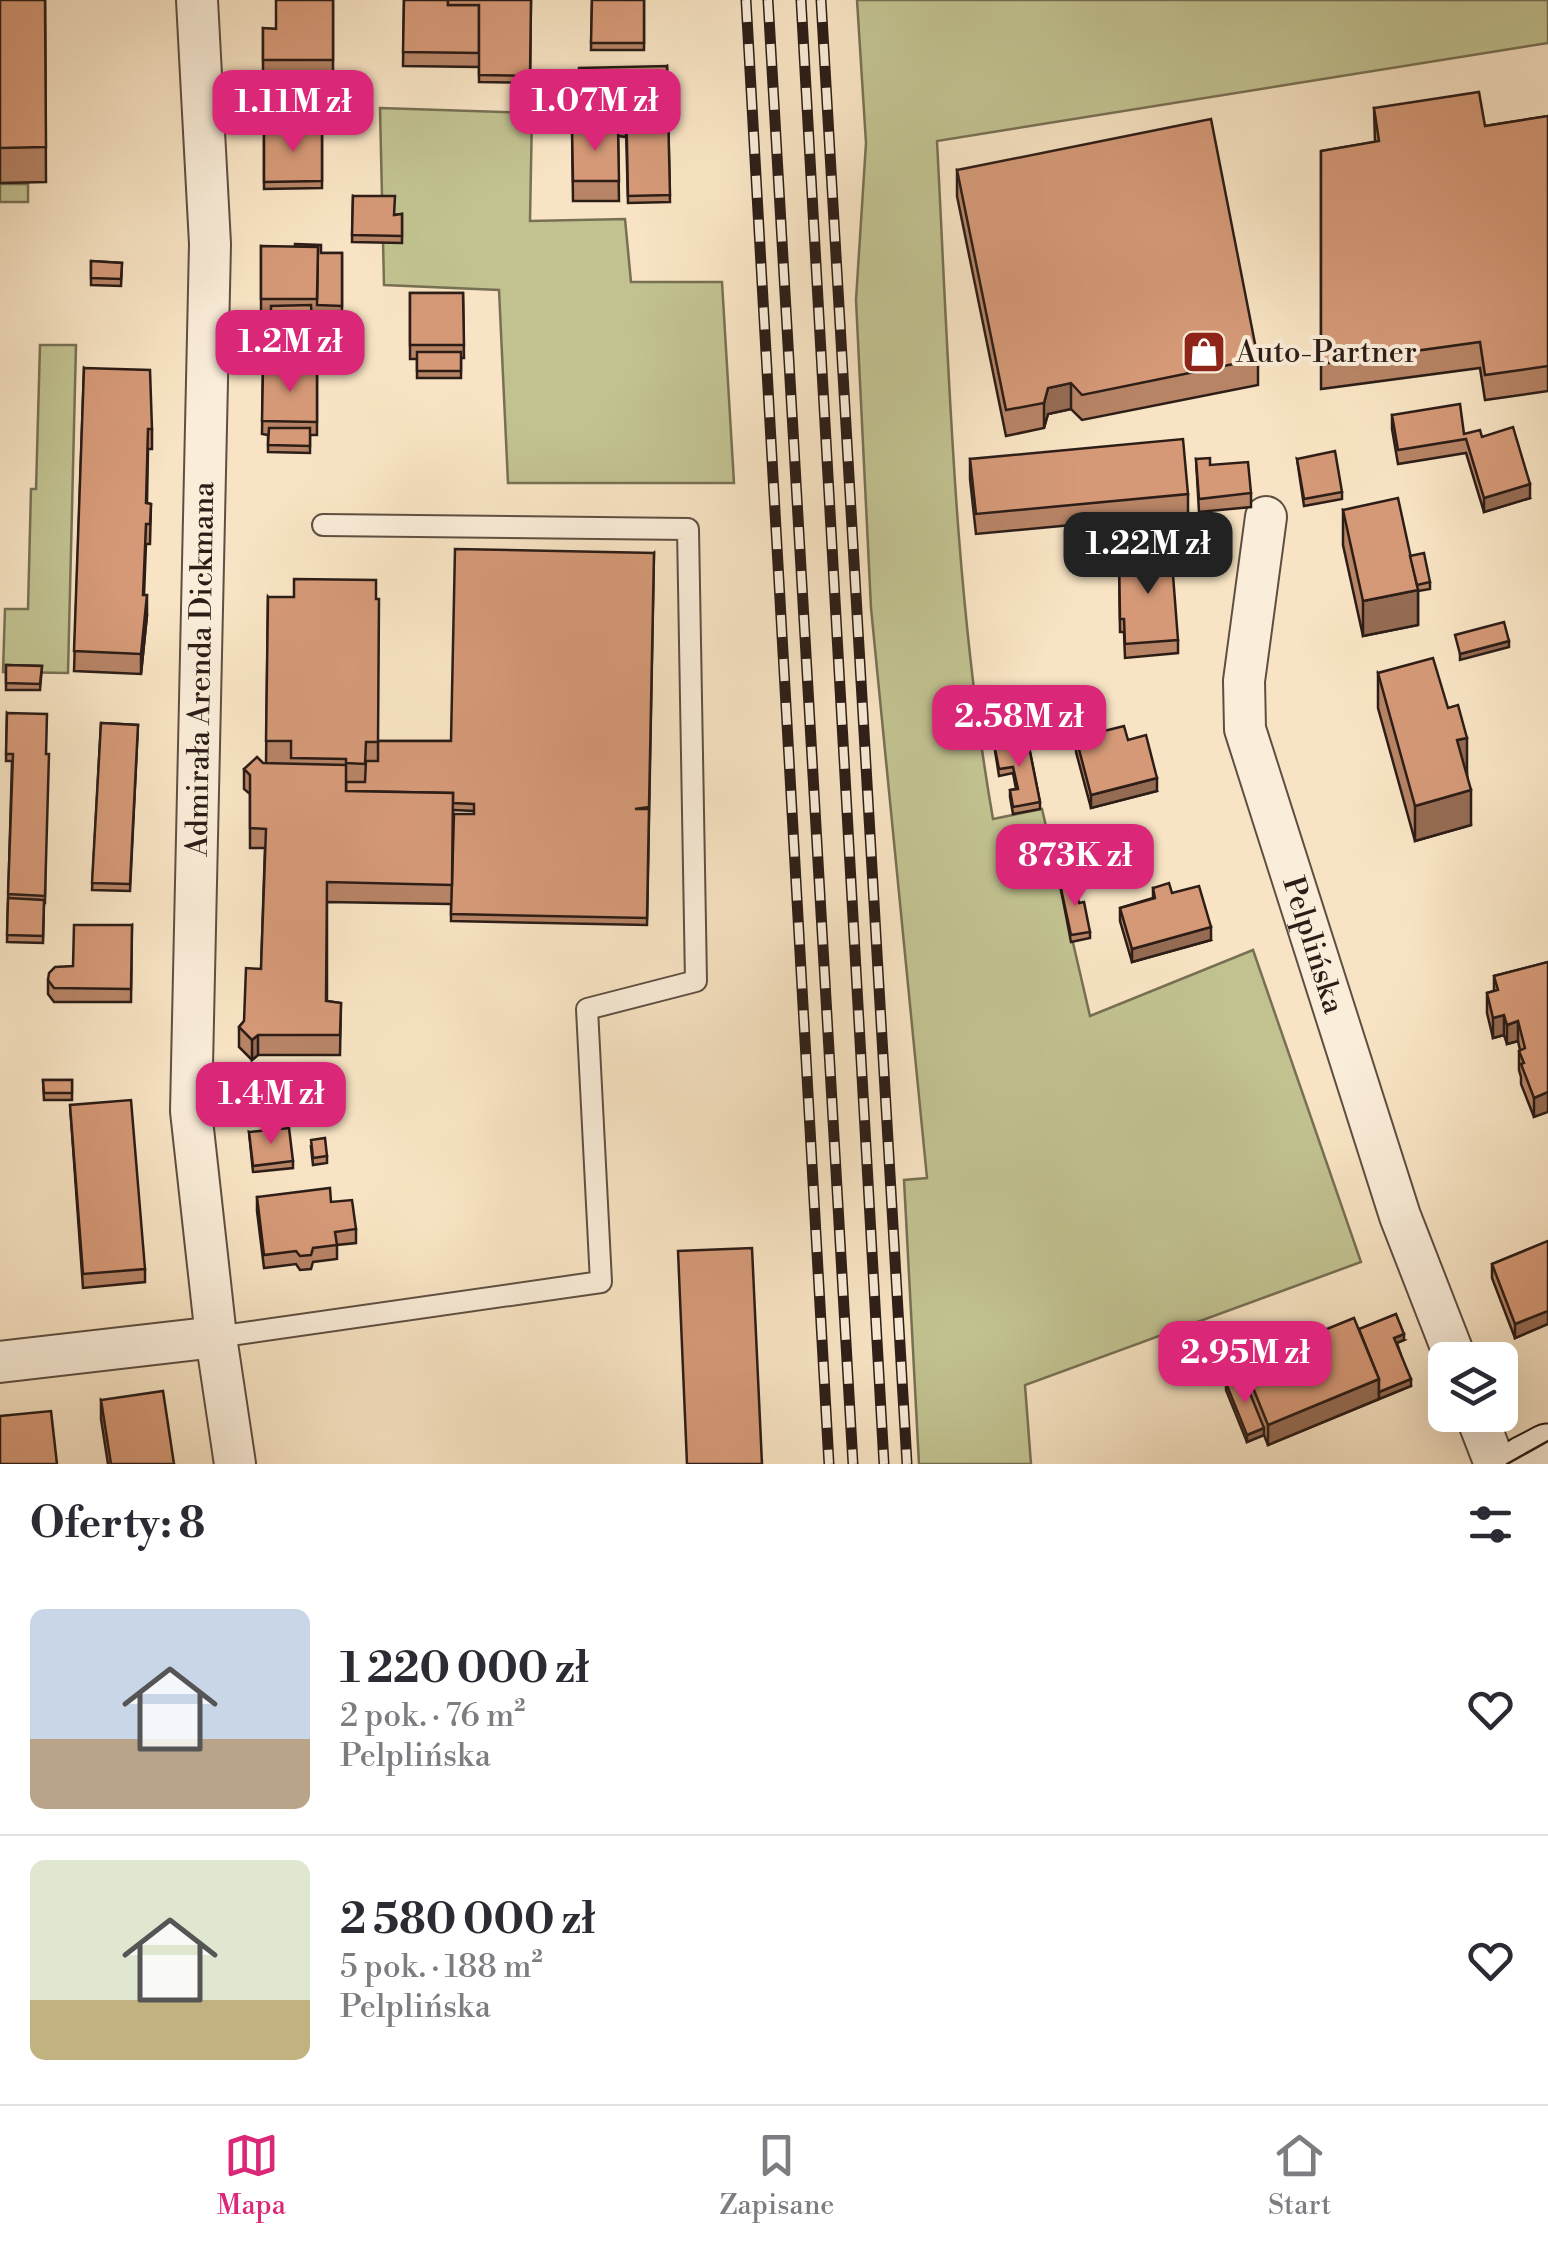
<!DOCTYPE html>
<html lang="pl">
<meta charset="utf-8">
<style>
:root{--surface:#fff;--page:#f7f7f7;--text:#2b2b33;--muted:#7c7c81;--line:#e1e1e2;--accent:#db2777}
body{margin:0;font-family:"Libre Bodoni",serif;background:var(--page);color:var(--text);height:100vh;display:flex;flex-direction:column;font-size:38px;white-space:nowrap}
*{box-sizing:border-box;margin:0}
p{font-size:32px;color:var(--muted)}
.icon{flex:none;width:55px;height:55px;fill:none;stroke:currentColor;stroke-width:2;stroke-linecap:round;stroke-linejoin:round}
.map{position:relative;height:1464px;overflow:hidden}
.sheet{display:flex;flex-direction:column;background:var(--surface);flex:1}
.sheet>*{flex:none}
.fabs{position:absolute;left:1428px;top:1342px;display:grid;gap:20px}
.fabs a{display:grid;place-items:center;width:90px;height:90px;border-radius:15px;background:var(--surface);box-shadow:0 10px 40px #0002;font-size:50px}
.price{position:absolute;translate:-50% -85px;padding:0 22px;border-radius:20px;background:var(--accent);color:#fff;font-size:32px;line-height:65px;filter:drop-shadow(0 2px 5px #0008)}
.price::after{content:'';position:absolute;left:50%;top:60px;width:30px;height:22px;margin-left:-15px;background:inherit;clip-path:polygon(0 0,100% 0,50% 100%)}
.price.selected{background:#222;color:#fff}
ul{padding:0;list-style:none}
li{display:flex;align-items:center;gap:30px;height:250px;padding:0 30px}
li+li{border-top:2px solid var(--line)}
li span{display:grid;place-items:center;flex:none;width:280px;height:200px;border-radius:15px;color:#555}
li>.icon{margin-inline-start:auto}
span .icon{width:120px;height:120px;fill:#fffc;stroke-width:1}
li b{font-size:42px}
h2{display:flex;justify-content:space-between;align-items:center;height:120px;padding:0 30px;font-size:42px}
.dock{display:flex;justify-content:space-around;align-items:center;height:140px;border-top:2px solid var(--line);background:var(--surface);font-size:28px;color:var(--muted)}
.dock a{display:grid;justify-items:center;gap:5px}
.dock .selected{color:var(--accent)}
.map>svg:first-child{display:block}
.green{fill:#c2c291;stroke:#777054;stroke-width:2.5}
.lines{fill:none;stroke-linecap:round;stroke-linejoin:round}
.service-casing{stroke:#5f4f42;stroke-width:24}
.minor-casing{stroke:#5f4f42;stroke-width:44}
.secondary-casing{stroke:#2c1d17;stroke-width:59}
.service{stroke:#faedd9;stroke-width:20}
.minor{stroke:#faedd9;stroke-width:40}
.secondary{stroke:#faedd9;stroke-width:55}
.tram{stroke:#2c1d17;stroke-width:2.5}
.rail-casing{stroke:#2c1d17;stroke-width:11}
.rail{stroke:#faedd9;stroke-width:8;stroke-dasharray:22;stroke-linecap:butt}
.wall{fill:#b78466;stroke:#2c1d17;stroke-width:2.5;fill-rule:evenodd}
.shaded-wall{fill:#956b53;stroke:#2c1d17;stroke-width:2.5}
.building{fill:#d59977;stroke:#2c1d17;stroke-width:2.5}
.labels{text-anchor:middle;stroke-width:8;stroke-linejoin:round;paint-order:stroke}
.poi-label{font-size:30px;fill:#2c1d17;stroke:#faedd9;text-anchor:start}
.street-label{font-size:30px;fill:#2c1d17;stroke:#faedd9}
</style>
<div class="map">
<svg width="1548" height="1464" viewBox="0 0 1548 1464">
<rect width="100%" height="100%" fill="#f8e4c4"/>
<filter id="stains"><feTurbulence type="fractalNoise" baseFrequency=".002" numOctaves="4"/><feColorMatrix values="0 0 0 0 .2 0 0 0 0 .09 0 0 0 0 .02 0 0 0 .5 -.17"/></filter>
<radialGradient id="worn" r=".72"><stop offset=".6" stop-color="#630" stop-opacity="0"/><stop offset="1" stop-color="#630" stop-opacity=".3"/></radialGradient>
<g class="green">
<path d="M857,0H1548V43L937,141C949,368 954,595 993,819L1042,809L1090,1016L1253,950L1361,1262L1025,1385L1031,1464H919L904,1180L927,1178L871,608L856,300L866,143Z"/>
<polygon points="380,108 532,113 530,221 625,219 631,282 722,282 734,483 508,483 499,290 384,285"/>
<rect x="0" y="184" width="28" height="18"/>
<polygon points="40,345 76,345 68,673 3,672 5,609 28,609 31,489 36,489"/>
</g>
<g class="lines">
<defs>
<polyline id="service" points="216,1337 601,1282 587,1009 696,981 688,529 323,525"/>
<g id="minor">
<polyline points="197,0 210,244 191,1111 216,1337 235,1464"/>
<path id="s1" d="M1266,517L1244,681L1245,729L1400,1216L1456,1360"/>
<polyline points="0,1362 216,1337"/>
<polyline points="1476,1415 1495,1464"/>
</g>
<polyline id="secondary" points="1525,1464 1548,1452"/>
</defs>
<use href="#service" class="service-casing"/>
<use href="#minor" class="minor-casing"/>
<use href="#secondary" class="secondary-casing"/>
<use href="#service" class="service"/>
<use href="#minor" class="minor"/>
<use href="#secondary" class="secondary"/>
<polyline class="tram" points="1507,1464 1548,1441"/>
<defs>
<g id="rail">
<polyline points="746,0 829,1464"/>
<polyline points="768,0 853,1464"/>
<polyline points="801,0 884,1464"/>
<polyline points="821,0 907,1464"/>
</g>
</defs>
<use href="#rail" class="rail-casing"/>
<use href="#rail" class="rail"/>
</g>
<g class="wall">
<polygon points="0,0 45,0 46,182 0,183"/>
<polygon points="333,0 333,73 263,73 263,28 276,29"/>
<polygon points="404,0 531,0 530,83 479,82 479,67 403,66"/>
<polygon points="592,0 644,0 644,50 591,50"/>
<polygon points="667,66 670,202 628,203 626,128 626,137 618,136 619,201 573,201 572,127 579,127"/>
<polygon points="1374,108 1485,126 1548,116 1548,391 1485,400 1480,368 1321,389 1321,151 1375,142"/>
<polygon points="264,128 322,128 322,188 264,189"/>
<polygon points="957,170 1258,359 1258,385 1082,420 1071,409 1048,414 1044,428 1006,436 957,196"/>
<polygon points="353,196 394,215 402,214 402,243 352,242"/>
<polygon points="261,246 321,253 342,253 342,313 311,312 312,329 271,329 271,313 261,313"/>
<polygon points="91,261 122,263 121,286 91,285"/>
<polygon points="410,293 463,293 464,358 461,358 461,378 417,378 417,359 410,359"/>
<polygon points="84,368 152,429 152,449 148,449 147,503 151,504 150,544 146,544 144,595 147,615 141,674 74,671"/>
<polygon points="263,368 317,369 317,435 310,435 310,453 268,452 268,435 262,434"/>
<polygon points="1392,415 1464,434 1482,437 1530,498 1484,512 1466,453 1398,464 1392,429"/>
<polygon points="970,459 1188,494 1188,514 976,534 970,479"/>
<polygon points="1196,459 1210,465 1251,493 1251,507 1199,512"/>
<polygon points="1297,459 1342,492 1342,499 1304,506"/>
<polygon points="1343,510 1410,556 1430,582 1430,589 1418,591 1418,625 1363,636 1343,545"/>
<path d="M654,553L647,925L451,921V904L327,902V1001L341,1003L340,1055H258L252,1060L239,1047V1027L244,1021L261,969L265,848H250V794L244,789V769L266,763L268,597L378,741H451ZM453,810L474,811V814L453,853Z"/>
<polygon points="1119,554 1178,640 1178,653 1125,658 1124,632 1120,632"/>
<polygon points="6,665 42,666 40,690 6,690"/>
<polygon points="1378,673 1467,773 1471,825 1415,841 1378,708"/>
<polygon points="7,713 46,754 45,903 44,903 43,943 7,942 12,761 6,761"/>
<polygon points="101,723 138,725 130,891 92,890"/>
<polygon points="1027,737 1040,802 1040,809 1013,814 1010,797 1010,790 1016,789 1013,773 999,776 994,744"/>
<polygon points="1076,738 1128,740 1157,791 1091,808 1076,752"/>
<polygon points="1060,884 1079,903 1090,932 1090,938 1071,942"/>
<polygon points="1153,888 1172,893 1211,940 1132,962 1120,921 1120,908 1153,898"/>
<polygon points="132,925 131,1002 54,1002 48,994 48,980 73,966"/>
<polygon points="1548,962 1534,1117 1521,1084 1521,1077 1519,1070 1519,1051 1520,1050 1518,1041 1507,1044 1504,1035 1493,1038 1487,1013 1487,993 1494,991 1494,976"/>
<polygon points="43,1080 72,1080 72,1100 44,1100"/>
<polygon points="70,1105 145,1269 145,1282 83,1288"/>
<polygon points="249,1132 293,1161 293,1168 253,1172"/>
<polygon points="311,1147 327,1156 327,1163 313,1165"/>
<polygon points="257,1197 331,1202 356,1229 356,1243 337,1245 337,1259 313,1262 311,1269 300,1270 296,1264 264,1268 257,1211"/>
<polygon points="1548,1241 1548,1324 1515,1338 1492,1278 1492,1264"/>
<polygon points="1359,1329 1404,1340 1397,1343 1411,1386 1268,1445 1264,1435 1247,1442 1226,1390 1226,1383 1243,1376 1243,1363"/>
<polygon points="101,1400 174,1464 108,1464 101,1419"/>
</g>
<g class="shaded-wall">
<polygon points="1071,383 1071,409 1048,414 1044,428 1044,403 1048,388"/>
<polygon points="1530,484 1530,498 1484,512 1484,498"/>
<polygon points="1418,590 1418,625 1363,636 1363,601"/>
<polygon points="147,595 147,615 141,674 141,654"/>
<polygon points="1509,641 1509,647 1460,660 1460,654"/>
<polygon points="1467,738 1467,773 1457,775 1457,740"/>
<polygon points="1157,778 1157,791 1091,808 1091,795"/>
<polygon points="1471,790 1471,825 1415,841 1415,806"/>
<polygon points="1211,927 1211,940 1132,962 1132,949"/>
<polygon points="1504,1015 1504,1035 1493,1038 1493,1018"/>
<polygon points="1518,1021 1518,1041 1507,1044 1507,1025"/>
<polygon points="258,1035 258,1055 252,1060 252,1040"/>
<polygon points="1548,1092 1548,1112 1534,1117 1534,1098"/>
<polygon points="1548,1311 1548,1324 1515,1338 1515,1324"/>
<polygon points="1404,1334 1404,1340 1394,1344 1394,1338"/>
<polygon points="1379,1379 1379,1399 1268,1445 1268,1425"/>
<polygon points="1411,1379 1411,1386 1379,1399 1379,1392"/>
<polygon points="1264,1428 1264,1435 1247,1442 1247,1435"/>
</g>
<g class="building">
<polygon points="0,0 45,0 46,147 0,148"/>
<polygon points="276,0 333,0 333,60 263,60 263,28 276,29"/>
<polygon points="404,0 448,0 448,5 479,5 479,53 403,52"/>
<polygon points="448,0 531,0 530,76 479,75 479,5 448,5"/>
<polygon points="592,0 644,0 644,43 591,43"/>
<polygon points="667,66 670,195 628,196 626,95 579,95 579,68"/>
<polygon points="1479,92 1485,126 1548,116 1548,366 1485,375 1480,342 1321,364 1321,151 1379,141 1374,108"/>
<polygon points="579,95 626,95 626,124 617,122 616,128 580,127"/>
<polygon points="1211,119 1258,359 1082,395 1071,383 1048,388 1044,403 1006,410 957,170"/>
<polygon points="572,127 618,128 619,181 573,181"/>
<polygon points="264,128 322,128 322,181 264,182"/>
<polygon points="353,196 395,196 394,215 402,214 402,236 352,235"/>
<polygon points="295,244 321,245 321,253 342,253 342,306 317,305 318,247 295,247"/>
<polygon points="261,246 318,247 317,299 261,299"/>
<polygon points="91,261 122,263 121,279 91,278"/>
<polygon points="410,293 463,293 464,345 410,345"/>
<polygon points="311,305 312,322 271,322 271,306"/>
<rect x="417" y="352" width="44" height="19"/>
<polygon points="84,368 150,370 152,429 148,429 146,503 151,504 150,524 146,524 143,595 147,595 141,654 74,651"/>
<polygon points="263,368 317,369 317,422 262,421"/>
<polygon points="1460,404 1464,434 1480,430 1482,437 1513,427 1530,484 1484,498 1466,439 1398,450 1392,415"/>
<polygon points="269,428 310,428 310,446 268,445"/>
<polygon points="1183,439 1188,494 976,514 970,459"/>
<polygon points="1335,451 1342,492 1304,499 1297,459"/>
<polygon points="1210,458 1210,465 1248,462 1251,493 1199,499 1196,459"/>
<polygon points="1398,498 1418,590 1363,601 1343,510"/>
<polygon points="455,549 654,553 649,807 635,809 649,809 647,918 451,914 454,814 474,814 474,804 453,803 453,793 346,791 346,782 365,782 366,761 378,761 378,741 451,741"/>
<polygon points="1171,549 1178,640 1125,644 1124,619 1120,619 1119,554"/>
<polygon points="1424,553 1430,582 1417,585 1410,556"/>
<polygon points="294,579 376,580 376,599 379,599 378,742 366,742 365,764 346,763 346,759 291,758 291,741 266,741 268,597 294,597"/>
<polygon points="1504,622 1509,641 1460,654 1455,635"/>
<polygon points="1433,658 1448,708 1458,705 1467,738 1457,740 1471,790 1415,806 1378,673"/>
<polygon points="6,665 42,666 40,684 6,683"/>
<polygon points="7,713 47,714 46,754 49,754 45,896 8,894 13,754 6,754"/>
<polygon points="101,723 138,725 130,884 92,883"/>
<polygon points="1124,726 1128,740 1146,735 1157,778 1091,795 1076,738"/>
<polygon points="1027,737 1040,802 1013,807 1010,790 1018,789 1013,767 999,769 994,744"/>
<polygon points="257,757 263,763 346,765 346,791 453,793 452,885 327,882 326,1001 341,1003 340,1035 258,1035 252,1040 239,1027 244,1021 246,968 261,969 266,829 250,828 250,775 244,769"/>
<polygon points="1074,880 1079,903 1084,902 1090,932 1071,935 1060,884"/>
<polygon points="1169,883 1172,893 1199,886 1211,927 1132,949 1120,908 1155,898 1153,888"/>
<polygon points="8,898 44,900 43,936 7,935"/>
<polygon points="74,925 132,925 131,989 54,988 48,980 49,973 55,967 73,966"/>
<polygon points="1548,962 1548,1092 1534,1098 1521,1064 1524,1063 1519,1051 1525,1048 1518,1021 1507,1025 1504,1015 1493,1018 1487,993 1498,990 1494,976"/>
<polygon points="43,1080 72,1080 72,1093 44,1093"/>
<polygon points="131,1100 145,1269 83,1274 70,1105"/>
<polygon points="289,1128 293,1161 253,1166 249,1132"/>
<polygon points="325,1138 327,1156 313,1158 311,1140"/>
<polygon points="330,1188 331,1202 352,1200 356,1229 335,1232 337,1245 313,1248 311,1255 300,1256 296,1251 264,1255 257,1197"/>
<polygon points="1548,1241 1548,1311 1515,1324 1492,1264"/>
<polygon points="752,1248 762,1464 687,1464 678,1251"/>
<polygon points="1396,1314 1404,1334 1394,1338 1411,1379 1379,1392 1379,1379 1359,1329"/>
<polygon points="1354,1318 1379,1379 1268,1425 1243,1363"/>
<polygon points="1243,1376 1264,1428 1247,1435 1226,1383"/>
<polygon points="163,1391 174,1464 111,1464 101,1400"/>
<polygon points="51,1411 57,1464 0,1464 0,1416"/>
</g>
<defs>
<symbol id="shop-square" viewBox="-11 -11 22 22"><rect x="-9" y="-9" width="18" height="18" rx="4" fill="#8f2418" stroke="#faedd9"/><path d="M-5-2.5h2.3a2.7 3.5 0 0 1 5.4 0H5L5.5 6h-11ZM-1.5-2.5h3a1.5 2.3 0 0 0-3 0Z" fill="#fff"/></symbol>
</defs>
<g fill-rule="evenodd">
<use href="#shop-square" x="1179" y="327" width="50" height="50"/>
</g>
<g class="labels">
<g class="poi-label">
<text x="1236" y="362">Auto-Partner</text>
</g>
<g class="street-label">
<text transform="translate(200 669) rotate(-89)" y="10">Admirała Arenda Dickmana</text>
<text dy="10" stroke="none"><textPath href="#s1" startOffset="440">Pelplińska</textPath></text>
</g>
</g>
<rect width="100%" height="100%" filter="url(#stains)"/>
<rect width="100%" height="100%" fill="url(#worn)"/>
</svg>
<div class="fabs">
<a><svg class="icon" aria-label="layers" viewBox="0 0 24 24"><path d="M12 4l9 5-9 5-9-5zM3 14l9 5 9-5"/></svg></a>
</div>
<b class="price" style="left:595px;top:154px">1.07M zł</b>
<b class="price" style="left:293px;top:155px">1.11M zł</b>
<b class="price" style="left:290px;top:395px">1.2M zł</b>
<b class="price selected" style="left:1148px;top:597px">1.22M zł</b>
<b class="price" style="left:1019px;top:770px">2.58M zł</b>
<b class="price" style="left:1075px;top:909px">873K zł</b>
<b class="price" style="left:271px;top:1147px">1.4M zł</b>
<b class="price" style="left:1245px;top:1406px">2.95M zł</b>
</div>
<section class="sheet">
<h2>Oferty: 8<svg class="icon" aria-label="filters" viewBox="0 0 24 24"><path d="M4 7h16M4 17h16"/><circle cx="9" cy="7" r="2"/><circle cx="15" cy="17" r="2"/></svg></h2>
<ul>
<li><span style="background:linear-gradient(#c9d6e8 65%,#b9a48a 0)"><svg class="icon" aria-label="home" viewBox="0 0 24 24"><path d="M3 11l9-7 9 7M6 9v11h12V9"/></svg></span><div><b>1 220 000 zł</b><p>2 pok. · 76 m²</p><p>Pelplińska</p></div><svg class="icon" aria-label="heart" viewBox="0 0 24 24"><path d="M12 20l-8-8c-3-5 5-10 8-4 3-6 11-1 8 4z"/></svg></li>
<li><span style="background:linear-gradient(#dfe7d0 70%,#c2b280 0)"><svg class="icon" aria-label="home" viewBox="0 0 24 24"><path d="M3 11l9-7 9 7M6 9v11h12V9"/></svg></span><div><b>2 580 000 zł</b><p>5 pok. · 188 m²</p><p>Pelplińska</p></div><svg class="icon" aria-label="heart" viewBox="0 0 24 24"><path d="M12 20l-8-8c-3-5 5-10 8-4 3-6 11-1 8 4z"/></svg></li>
</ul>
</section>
<nav class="dock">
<a class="selected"><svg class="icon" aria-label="map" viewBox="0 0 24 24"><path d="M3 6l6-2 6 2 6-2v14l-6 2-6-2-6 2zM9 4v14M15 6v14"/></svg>Mapa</a>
<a><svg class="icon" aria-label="saved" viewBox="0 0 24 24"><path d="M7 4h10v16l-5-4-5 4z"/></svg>Zapisane</a>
<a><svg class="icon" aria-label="home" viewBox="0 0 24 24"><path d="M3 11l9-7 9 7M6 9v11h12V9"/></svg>Start</a>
</nav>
